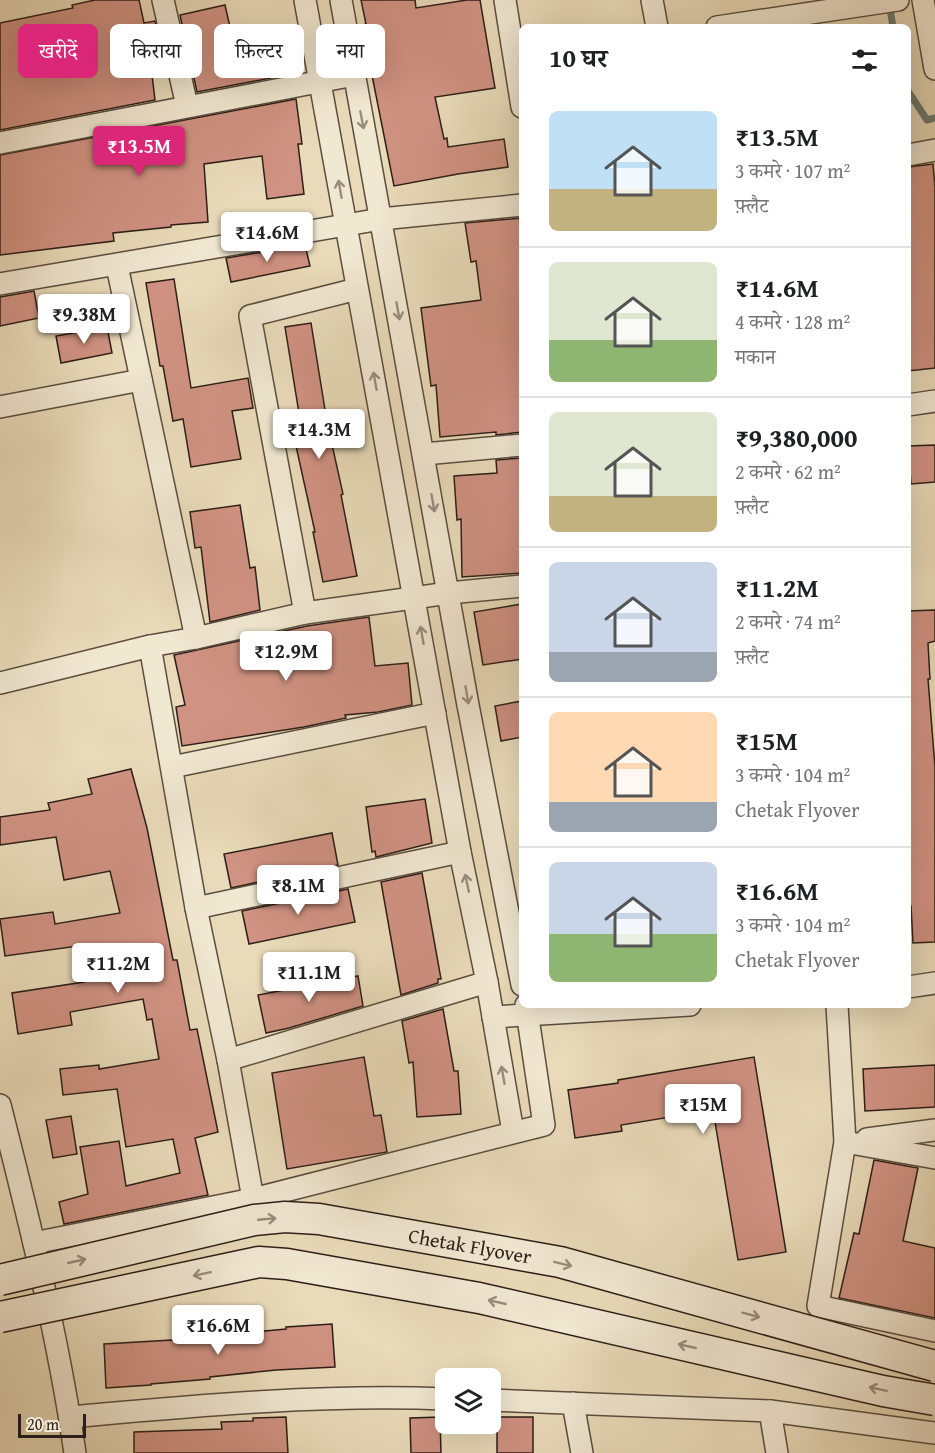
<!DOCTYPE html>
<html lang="hi">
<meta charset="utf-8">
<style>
:root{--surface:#fff;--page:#f6f6f6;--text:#202124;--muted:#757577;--line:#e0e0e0;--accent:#db2777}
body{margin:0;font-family:"Gentium Book Plus","Noto Serif Devanagari",serif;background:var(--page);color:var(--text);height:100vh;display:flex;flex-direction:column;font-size:22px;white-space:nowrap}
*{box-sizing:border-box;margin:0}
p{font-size:20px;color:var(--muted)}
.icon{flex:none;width:33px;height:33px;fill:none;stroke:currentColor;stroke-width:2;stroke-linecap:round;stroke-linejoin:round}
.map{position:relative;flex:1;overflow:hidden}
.drawer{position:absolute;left:519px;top:24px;width:392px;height:984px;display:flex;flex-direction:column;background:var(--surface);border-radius:9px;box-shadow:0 6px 24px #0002}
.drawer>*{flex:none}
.hud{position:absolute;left:18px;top:24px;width:411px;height:54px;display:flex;gap:12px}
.buttons{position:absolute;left:435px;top:1368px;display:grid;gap:12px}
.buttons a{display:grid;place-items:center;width:66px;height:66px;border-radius:9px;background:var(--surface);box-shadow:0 6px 24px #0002;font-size:30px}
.scale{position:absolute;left:18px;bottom:15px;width:68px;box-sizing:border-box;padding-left:6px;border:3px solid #2c1e18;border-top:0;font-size:16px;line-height:21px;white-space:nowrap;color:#2c1e18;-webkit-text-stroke:4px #f1e8d2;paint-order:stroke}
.price{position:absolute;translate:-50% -51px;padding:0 14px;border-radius:6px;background:#fff;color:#222;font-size:20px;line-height:39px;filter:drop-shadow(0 2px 3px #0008)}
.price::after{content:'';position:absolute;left:50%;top:36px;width:18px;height:14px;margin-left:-9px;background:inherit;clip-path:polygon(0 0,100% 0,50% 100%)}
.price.on{background:var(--accent);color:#fff}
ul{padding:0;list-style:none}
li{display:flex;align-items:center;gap:18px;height:150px;padding:0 30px}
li+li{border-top:2px solid var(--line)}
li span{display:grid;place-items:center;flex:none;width:168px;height:120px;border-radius:9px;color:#555}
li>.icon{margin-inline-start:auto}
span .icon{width:72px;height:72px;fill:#fffc;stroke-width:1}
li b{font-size:26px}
h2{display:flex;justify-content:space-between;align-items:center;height:72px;padding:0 30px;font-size:26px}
.pill{padding:0 21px;border-radius:9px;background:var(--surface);box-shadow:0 6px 24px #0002;font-size:21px;line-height:54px}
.pill.on{background:var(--accent);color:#fff}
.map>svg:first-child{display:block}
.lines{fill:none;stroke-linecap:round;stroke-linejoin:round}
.stream{stroke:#6c7c72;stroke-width:7}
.building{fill:#d09282;stroke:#2c1e18;stroke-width:1.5}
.street-casing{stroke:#5b4d40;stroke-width:24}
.street{stroke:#f1e8d2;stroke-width:21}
.secondary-bridge-casing{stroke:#2c1e18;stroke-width:33;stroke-linecap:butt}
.secondary-bridge{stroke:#f1e8d2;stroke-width:30}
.oneway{stroke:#988d7e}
.labels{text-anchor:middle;stroke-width:4.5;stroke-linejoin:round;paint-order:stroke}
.street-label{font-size:20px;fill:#2c1e18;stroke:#f1e8d2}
</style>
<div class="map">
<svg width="935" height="1453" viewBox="0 0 935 1453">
<rect width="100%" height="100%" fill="#e9dbb9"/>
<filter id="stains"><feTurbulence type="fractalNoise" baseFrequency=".00333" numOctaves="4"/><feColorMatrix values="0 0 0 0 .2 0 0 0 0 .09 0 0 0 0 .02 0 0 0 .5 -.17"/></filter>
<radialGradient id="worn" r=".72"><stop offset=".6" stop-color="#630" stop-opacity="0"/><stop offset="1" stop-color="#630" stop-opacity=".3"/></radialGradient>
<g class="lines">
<g class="stream">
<polyline points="889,3 893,27"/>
<polyline points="908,91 927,120 935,118"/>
</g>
</g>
<g class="building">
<polygon points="95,0 139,0 144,23 155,21 159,39 148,42 155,100 0,130 0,23 73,8 72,5"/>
<polygon points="361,0 415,0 416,8 467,0 480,0 495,88 435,97 444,139 447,138 448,147 504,139 508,167 458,174 394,186 362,25 366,24"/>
<polygon points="225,5 235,49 281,40 287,75 197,92 180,15"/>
<polygon points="296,99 302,144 298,144 304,194 267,199 262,156 204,164 208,222 171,225 171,227 113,233 114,241 0,255 0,155"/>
<polygon points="933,164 935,187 935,368 908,371 908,167"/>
<polygon points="522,218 522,432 496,435 496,432 440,437 436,385 431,386 421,308 481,300 476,261 471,262 465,223"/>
<polygon points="305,245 310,266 231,282 226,258"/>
<polygon points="174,279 191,388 248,378 253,408 232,411 241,459 191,467 183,419 173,421 163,366 160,366 146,283"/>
<polygon points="34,291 39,318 0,326 0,297"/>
<polygon points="311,323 327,422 343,494 341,495 357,576 323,582 313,532 315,532 296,446 304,444 285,327"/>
<polygon points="107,327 112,353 61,363 56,336"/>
<polygon points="935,445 935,482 911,484 908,446"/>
<polygon points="522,458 522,573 462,577 461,519 457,520 454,476 497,473 496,460"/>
<polygon points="240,505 250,568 255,567 260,610 210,622 201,547 195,548 190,512"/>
<polygon points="522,604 522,659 483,665 474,612"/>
<polygon points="935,610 935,641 928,643 930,679 928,679 935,767 935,942 913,943 911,906 908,906 908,611"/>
<polygon points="369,617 375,666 408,663 412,705 378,712 345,715 346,718 304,727 182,746 176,707 185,705 174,655 307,626"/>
<polygon points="522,701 522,737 501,741 495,706"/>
<polygon points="131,769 147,828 173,960 177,960 190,1030 197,1029 218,1132 195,1138 208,1195 64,1224 59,1202 88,1194 80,1147 119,1141 126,1186 180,1173 173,1139 126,1147 117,1089 63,1095 60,1069 99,1065 99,1069 159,1059 152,1019 147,1020 143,999 70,1012 72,1025 18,1034 12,993 84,982 78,946 5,956 0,919 53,912 55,924 120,913 110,871 64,880 56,837 0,845 0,817 50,810 48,803 92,794 88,779"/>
<polygon points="425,799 432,843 376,857 375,851 372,852 366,807"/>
<polygon points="332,833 338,865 231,888 224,854"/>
<polygon points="422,873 441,979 438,979 438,983 401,995 381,882"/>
<polygon points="348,889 355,922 249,944 242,911"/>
<polygon points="358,976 363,1006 289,1028 266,1033 258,995"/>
<polygon points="443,1009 454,1071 458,1071 461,1114 417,1117 413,1062 409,1063 402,1021"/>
<polygon points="364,1057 374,1116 381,1115 387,1152 287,1169 272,1073"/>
<polygon points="754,1057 786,1252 738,1260 713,1110 621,1125 622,1131 575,1138 568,1090 618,1083 618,1080"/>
<polygon points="935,1065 935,1107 865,1111 863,1069"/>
<polygon points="71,1116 77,1154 53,1158 46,1120"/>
<polygon points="874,1160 918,1168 903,1241 935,1248 935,1318 839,1298 854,1233 859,1234"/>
<polygon points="332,1324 335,1367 276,1370 210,1377 210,1379 151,1384 151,1385 106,1388 104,1344 223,1337 222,1335 286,1329 286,1327"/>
<polygon points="286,1417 288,1453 134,1453 134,1432 222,1429 221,1422 253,1421 253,1418"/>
<polygon points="440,1417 441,1453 411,1453 410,1418"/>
<rect x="497" y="1417" width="36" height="36"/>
</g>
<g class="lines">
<defs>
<g id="street">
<polyline points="163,0 187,106"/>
<polyline points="305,0 460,852 487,982 513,1132"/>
<polyline points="341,0 468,705 522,985"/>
<polyline points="505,0 522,107"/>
<polyline points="652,0 657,27"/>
<polyline points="923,0 935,69"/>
<polyline points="717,27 898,0"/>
<polyline points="0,143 354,75"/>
<polyline points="908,155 935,150"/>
<polyline points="117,266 196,638"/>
<polyline points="0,284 381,219 522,205"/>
<polyline points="908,405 935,401"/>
<polyline points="0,407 141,380"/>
<polyline points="424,454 522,445"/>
<polyline points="305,613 250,316 357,289"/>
<polyline points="150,646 196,908 228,1060 253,1199"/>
<polyline points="0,683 150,646 196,638 305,613 449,593 522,586"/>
<polyline points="172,767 435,713"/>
<polyline points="196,908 460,852"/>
<polyline points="908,987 935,983"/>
<polyline points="837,1005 845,1142 818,1306 935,1331"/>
<polyline points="493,1017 690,1005"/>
<polyline points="228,1060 487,982"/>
<path d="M0,1105C29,1220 58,1336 75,1453"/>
<polyline points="867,1139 935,1130"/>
<polyline points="845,1142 935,1158"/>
<polyline points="34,1243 253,1199 544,1125 526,1005"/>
<polyline points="490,1400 770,1411 935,1433"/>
<polyline points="573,1403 582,1453"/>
<polyline points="770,1411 777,1453"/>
<path d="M70,1417C194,1406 320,1394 446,1399"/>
</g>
</defs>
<use href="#street" class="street-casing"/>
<use href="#street" class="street"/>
<defs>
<g id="secondary-bridge">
<polyline points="0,1280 254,1220 285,1217 319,1219 560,1262 935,1366"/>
<polyline points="0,1317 259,1262 287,1264 479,1298 883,1391 935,1400"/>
</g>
</defs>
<use href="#secondary-bridge" class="secondary-bridge-casing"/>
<use href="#secondary-bridge" class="secondary-bridge"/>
</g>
<defs><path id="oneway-shaft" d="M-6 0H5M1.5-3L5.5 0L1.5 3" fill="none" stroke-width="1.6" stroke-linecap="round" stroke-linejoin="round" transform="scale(1.5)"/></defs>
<g class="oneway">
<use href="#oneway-shaft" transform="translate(362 120) rotate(79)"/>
<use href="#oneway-shaft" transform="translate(340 189) rotate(-100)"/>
<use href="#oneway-shaft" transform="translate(398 311) rotate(80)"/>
<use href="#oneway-shaft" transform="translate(375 381) rotate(-100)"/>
<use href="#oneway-shaft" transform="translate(433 503) rotate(80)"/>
<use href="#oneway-shaft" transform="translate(422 635) rotate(-100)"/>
<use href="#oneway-shaft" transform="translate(467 695) rotate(80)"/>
<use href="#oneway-shaft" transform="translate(467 883) rotate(-102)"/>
<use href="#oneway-shaft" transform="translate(503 1075) rotate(-100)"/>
<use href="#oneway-shaft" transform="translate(267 1219) rotate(-5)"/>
<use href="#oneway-shaft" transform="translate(77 1261) rotate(-13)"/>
<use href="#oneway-shaft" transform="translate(563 1264) rotate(14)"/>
<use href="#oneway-shaft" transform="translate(202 1274) rotate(168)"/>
<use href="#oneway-shaft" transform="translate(497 1302) rotate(-167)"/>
<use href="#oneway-shaft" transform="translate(751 1315) rotate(15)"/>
<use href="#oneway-shaft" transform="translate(687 1346) rotate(-167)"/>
<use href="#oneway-shaft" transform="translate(878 1389) rotate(-168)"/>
</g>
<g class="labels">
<g class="street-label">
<text transform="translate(470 1246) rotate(10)" y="7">Chetak Flyover</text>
</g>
</g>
<rect width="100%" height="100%" filter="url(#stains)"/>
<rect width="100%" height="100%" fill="url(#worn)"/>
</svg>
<div class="buttons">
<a><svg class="icon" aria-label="layers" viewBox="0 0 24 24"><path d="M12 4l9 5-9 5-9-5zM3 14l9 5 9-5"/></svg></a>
</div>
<div class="scale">20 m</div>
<b class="price on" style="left:139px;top:177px">₹13.5M</b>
<b class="price" style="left:267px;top:263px">₹14.6M</b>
<b class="price" style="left:84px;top:345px">₹9.38M</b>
<b class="price" style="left:319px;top:460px">₹14.3M</b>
<b class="price" style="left:286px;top:682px">₹12.9M</b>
<b class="price" style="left:298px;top:916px">₹8.1M</b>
<b class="price" style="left:118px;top:994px">₹11.2M</b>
<b class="price" style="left:309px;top:1003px">₹11.1M</b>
<b class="price" style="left:703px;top:1135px">₹15M</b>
<b class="price" style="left:218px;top:1356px">₹16.6M</b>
<div class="hud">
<a class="pill on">खरीदें</a>
<a class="pill">किराया</a>
<a class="pill">फ़िल्टर</a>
<a class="pill">नया</a>
</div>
<section class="drawer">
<h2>10 घर<svg class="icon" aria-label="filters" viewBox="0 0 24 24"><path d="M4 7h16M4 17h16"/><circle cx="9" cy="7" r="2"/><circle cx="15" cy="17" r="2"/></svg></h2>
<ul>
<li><span style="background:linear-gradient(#bfe0f5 65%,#c2b280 0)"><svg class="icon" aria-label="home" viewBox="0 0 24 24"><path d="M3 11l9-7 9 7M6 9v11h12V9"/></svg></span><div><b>₹13.5M</b><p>3 कमरे · 107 m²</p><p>फ़्लैट</p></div></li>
<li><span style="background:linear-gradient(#dfe7d0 65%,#8fb573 0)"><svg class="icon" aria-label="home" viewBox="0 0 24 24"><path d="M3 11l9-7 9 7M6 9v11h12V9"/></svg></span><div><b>₹14.6M</b><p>4 कमरे · 128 m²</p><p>मकान</p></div></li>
<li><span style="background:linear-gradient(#dfe7d0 70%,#c2b280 0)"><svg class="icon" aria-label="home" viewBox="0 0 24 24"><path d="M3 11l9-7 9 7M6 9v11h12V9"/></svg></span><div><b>₹9,380,000</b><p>2 कमरे · 62 m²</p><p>फ़्लैट</p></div></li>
<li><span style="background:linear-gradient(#c9d6e8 75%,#9aa5b1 0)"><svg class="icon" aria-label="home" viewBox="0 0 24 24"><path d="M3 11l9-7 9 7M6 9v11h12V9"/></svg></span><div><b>₹11.2M</b><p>2 कमरे · 74 m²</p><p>फ़्लैट</p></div></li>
<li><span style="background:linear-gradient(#ffd9b3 75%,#9aa5b1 0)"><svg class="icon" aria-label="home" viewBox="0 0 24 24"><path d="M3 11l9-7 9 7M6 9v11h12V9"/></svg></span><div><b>₹15M</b><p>3 कमरे · 104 m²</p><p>Chetak Flyover</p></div></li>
<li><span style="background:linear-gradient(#c9d6e8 60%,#8fb573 0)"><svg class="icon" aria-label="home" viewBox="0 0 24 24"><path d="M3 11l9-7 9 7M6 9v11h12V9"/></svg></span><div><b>₹16.6M</b><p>3 कमरे · 104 m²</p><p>Chetak Flyover</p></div></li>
</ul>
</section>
</div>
